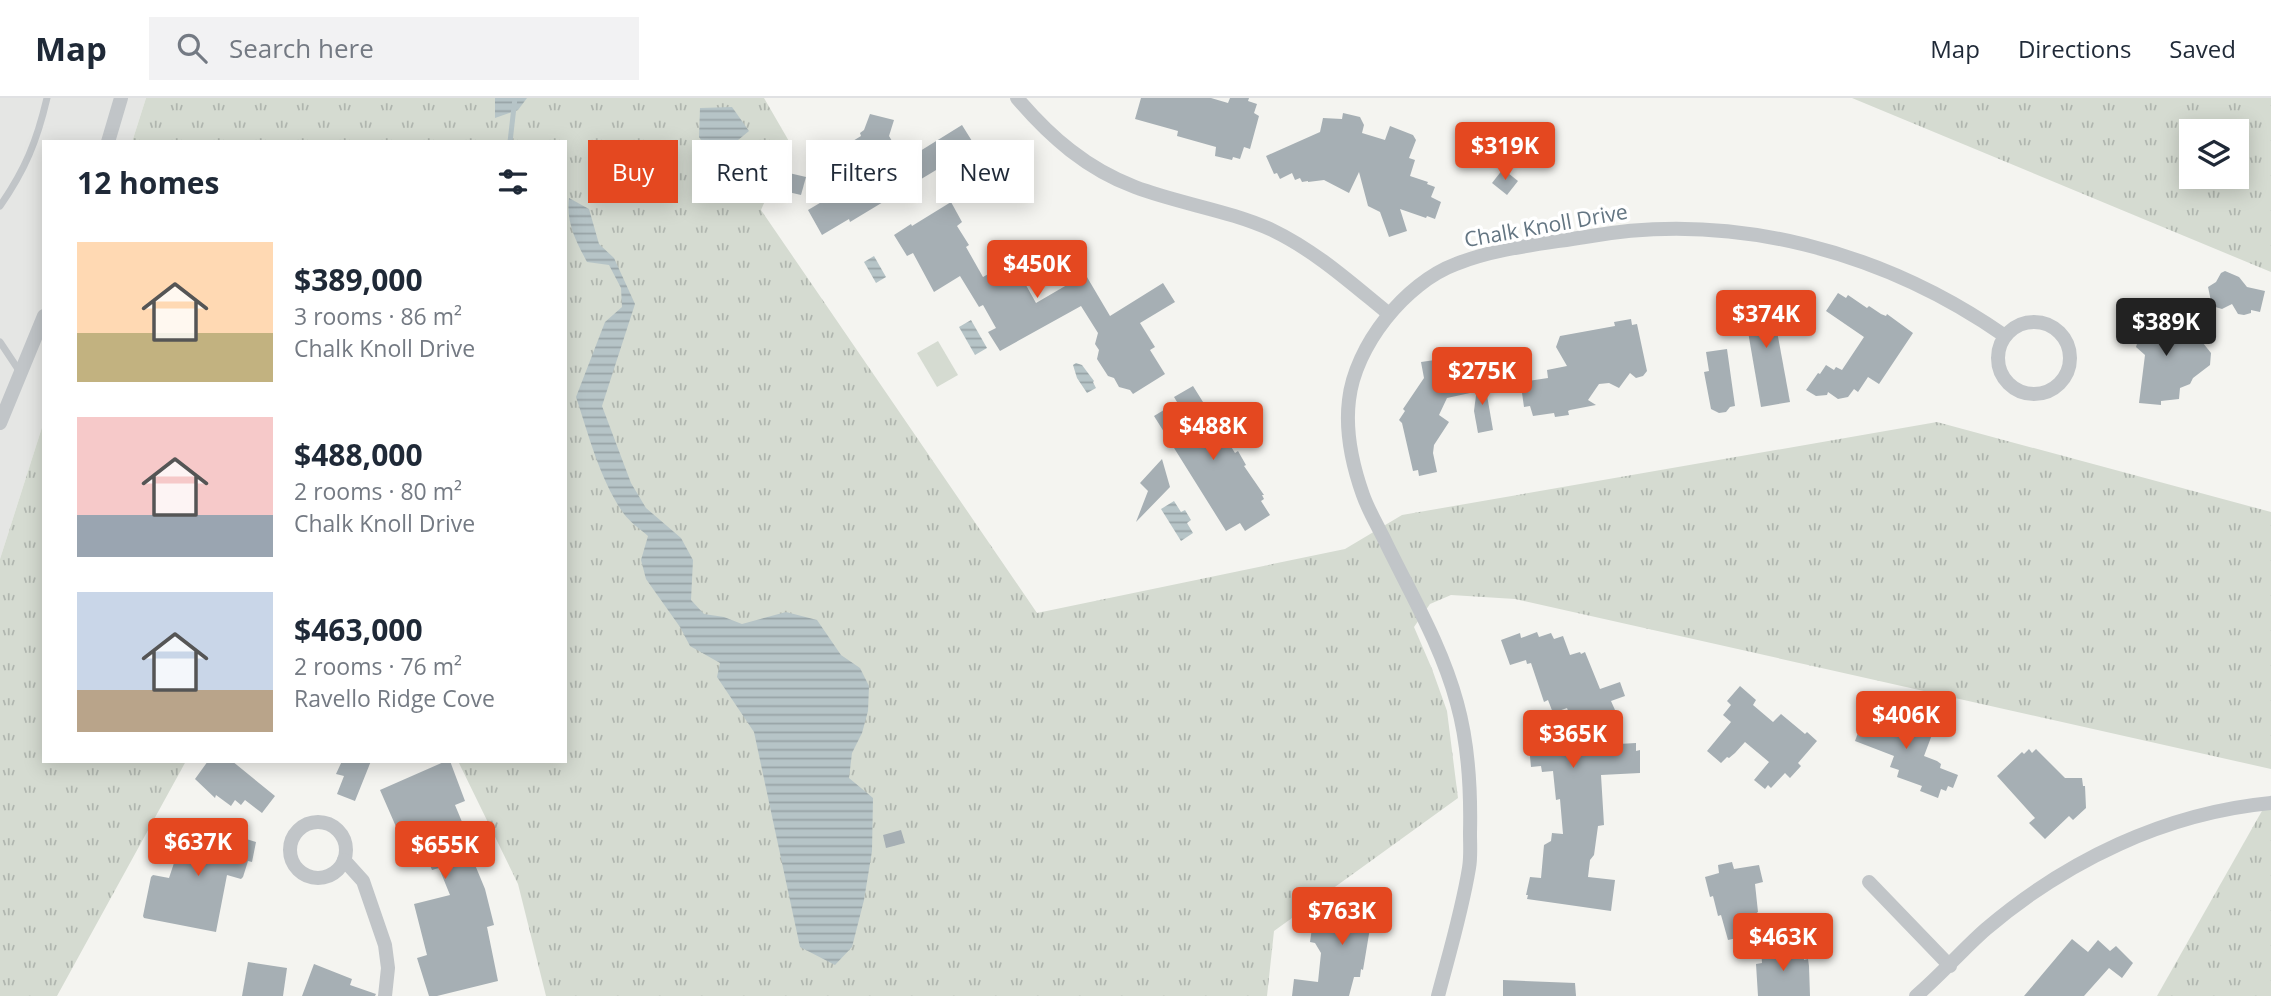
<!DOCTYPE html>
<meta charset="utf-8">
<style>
:root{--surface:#fff;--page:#f2f2f3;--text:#1f2937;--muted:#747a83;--line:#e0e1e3;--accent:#e44820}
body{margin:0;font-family:"Open Sans",sans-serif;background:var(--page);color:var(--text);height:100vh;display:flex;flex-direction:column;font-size:26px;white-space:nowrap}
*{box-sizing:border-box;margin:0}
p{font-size:23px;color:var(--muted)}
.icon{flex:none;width:38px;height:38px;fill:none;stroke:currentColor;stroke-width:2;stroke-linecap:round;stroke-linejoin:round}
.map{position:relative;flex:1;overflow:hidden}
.details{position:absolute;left:42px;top:42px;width:525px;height:623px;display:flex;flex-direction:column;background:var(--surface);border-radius:0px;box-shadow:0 4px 18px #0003}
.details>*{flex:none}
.hud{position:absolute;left:588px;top:42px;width:665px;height:63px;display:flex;gap:14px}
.buttons{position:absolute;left:2179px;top:21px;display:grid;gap:14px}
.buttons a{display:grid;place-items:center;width:70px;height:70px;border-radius:0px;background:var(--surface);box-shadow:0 4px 18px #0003;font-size:35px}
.price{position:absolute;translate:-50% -60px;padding:0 16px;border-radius:7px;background:var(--accent);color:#fff;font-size:23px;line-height:46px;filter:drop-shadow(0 2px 4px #0008)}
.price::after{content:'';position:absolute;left:50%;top:42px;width:21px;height:16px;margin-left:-10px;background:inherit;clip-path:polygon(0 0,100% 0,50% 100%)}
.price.selected{background:#222;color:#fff}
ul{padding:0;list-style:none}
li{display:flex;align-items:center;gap:21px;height:175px;padding:0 35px}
li span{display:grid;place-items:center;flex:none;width:196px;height:140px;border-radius:0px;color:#555}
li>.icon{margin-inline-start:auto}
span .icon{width:84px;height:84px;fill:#fffc;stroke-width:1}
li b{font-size:30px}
h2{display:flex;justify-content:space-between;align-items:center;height:84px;padding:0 35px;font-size:30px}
.pill{padding:0 24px;border-radius:0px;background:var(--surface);box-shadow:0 4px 18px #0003;font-size:24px;line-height:63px}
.pill.selected{background:var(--accent);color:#fff}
header{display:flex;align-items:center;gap:42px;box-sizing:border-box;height:98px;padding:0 35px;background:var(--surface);border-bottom:2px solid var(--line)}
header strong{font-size:33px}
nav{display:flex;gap:38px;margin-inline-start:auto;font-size:24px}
.search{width:490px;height:63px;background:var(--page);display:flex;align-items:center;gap:18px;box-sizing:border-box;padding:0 24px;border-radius:0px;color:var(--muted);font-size:26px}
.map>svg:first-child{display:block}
.built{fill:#e5e6e4}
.grass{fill:url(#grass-tufts);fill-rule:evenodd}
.garden{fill:#d5dbd1}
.water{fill:url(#water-rules)}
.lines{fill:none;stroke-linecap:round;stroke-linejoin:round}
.stream{stroke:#b6c4c7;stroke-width:5}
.building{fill:#a6afb4}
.lane{stroke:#c1c5c8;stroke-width:7}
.street{stroke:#c1c5c8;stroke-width:14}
.labels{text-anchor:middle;stroke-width:7;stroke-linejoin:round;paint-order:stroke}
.street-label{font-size:21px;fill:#637582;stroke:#fff}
</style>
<header>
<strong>Map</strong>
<div class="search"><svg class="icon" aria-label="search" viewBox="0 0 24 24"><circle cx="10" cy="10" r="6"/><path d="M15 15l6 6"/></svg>Search here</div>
<nav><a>Map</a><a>Directions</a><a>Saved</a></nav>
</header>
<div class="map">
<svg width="2271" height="898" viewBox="0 0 2271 898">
<defs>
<pattern id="grass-tufts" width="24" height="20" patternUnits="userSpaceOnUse" patternTransform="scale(1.75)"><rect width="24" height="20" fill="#d5dbd1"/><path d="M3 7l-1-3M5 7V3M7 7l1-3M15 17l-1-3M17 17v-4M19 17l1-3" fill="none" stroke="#b0b6af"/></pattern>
<pattern id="water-rules" width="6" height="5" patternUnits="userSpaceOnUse" patternTransform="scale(1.75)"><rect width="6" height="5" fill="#b6c4c7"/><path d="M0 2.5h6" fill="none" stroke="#98a4a7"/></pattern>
</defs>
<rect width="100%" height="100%" fill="#f4f4f0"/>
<polygon class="built" points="0,0 146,0 132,44 44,44 44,323 0,461"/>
<g class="grass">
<polygon points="146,0 764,0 790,45 761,112 1037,515 1345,451 1402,417 1937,324 2271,414 2271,671 1515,501 1451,497 1430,506 1414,529 1432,571 1447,613 1458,700 1274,833 1267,898 546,898 518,786 458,663 565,663 565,44 132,44"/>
<path d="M1852,0H2271V174ZM2191,33H2236V79H2191Z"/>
<polygon points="44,323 44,663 186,663 57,898 0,898 0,461"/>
<polygon points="2271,697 2271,898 2157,898"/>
</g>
<polygon class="garden" points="938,243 958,277 937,289 917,255"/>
<g class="water">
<polygon points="495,0 527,0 518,12 495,20"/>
<polygon points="732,9 749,33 714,62 699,39 700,10"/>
<polygon points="833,78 837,79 842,90 813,105 809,103 806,94 808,91"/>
<path d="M569,100L589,111L599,146L614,160L635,206L602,308L631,385L646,410L681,440L693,462L691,502L704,516L724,519L742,526L786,514L817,522L841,557L860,570L869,588L868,613L862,635L852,655L849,680L873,700L872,753L864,802L852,849L835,867L800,849L754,634L717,579L720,565L690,548L680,529L646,481L641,462L648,438C640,431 630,424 624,416C600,382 589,338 576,299L605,224L622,209L621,190L609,167L587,164C576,143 566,125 569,100Z"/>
<polygon points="874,158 886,179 876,185 864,164"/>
<polygon points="971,222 987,250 975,257 959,229"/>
<polygon points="1076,265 1082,267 1094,283 1093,284 1096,290 1087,295 1077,280 1073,267"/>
<polygon points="1174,403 1181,414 1185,412 1191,422 1187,425 1193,435 1181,443 1161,411"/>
</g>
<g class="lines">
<polyline class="stream" points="510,44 515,0"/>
</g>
<g class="building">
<polygon points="1141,0 1211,0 1228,5 1230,0 1249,0 1248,3 1257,6 1254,15 1259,18 1250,51 1244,49 1240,61 1233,59 1232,62 1215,58 1216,49 1177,38 1178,33 1135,21"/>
<polygon points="1343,15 1360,19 1364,27 1362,35 1385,42 1390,28 1413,37 1416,42 1409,60 1415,62 1410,78 1428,84 1427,86 1435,89 1431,99 1441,104 1435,121 1427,118 1426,120 1400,111 1407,133 1389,139 1380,114 1368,108 1359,74 1349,95 1324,82 1308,84 1308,83 1302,84 1300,80 1295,82 1292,75 1280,81 1277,75 1274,76 1266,58 1320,34 1323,20 1342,21"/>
<polygon points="870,16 894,22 889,38 904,63 962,27 1000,88 981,99 956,60 850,124 849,121 822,137 808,112 862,80 843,49 861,38 860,35 864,32"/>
<polygon points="1503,71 1518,83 1507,97 1492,85"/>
<polygon points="789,75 806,79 801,97 784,93"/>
<polygon points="951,104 962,124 957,128 969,147 966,149 983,179 1022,157 1032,174 1022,180 1036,205 1072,184 1071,182 1084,174 1110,218 1163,185 1175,204 1140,225 1155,249 1150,252 1165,276 1133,296 1130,292 1119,289 1114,280 1108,278 1097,261 1099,252 1095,246 1098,235 1081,208 1000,253 988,234 996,230 983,207 979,209 960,178 934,194 913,155 907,158 894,137 911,126 912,128"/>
<polygon points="2225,173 2239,179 2247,189 2265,193 2260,214 2251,212 2251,215 2244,217 2238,216 2232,206 2222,211 2212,208 2208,189 2216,184 2221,175"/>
<polygon points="1770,195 1790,304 1761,309 1742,199"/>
<polygon points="1838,195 1846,200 1848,197 1867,210 1869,208 1881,216 1886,218 1887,216 1913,235 1879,286 1868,279 1858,294 1854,291 1848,299 1838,301 1828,294 1827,297 1816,298 1806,292 1818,275 1820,276 1826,267 1834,272 1836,269 1842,272 1864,239 1826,213"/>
<polygon points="2138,208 2167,211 2167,228 2172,229 2177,234 2180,243 2203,245 2211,255 2210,267 2193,280 2190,286 2180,290 2179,301 2161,303 2161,307 2139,305 2145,257 2136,249 2143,227 2136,226"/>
<polygon points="1631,221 1632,227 1637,226 1647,273 1643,278 1636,280 1630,275 1619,290 1609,285 1599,286 1588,302 1596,307 1570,312 1568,313 1569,317 1555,319 1554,315 1533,318 1530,308 1524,309 1522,295 1530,293 1528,283 1548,280 1547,272 1567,268 1556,249 1560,238 1615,228 1614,224"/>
<polygon points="1727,251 1735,308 1730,309 1726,314 1719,315 1711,311 1704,274 1709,273 1706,254"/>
<polygon points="1469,258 1475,288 1470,295 1447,300 1439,317 1449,324 1434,347 1433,355 1437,374 1419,378 1418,372 1413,373 1402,325 1399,322 1405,313 1403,311 1424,280 1421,264 1435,262 1435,265"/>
<polygon points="1479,274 1483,274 1493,332 1478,335 1474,313"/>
<polygon points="1193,288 1235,355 1238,353 1246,367 1244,368 1264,397 1262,397 1264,401 1261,403 1270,417 1245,433 1240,425 1226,433 1154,318 1177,304 1174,299"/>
<polygon points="1162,361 1170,389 1136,424 1148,393 1140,385"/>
<polygon points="1537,534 1539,539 1551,535 1554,541 1563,538 1570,557 1580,554 1581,556 1585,554 1600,591 1620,584 1625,598 1611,603 1615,612 1584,623 1586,655 1618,652 1618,646 1636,645 1636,653 1640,652 1640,675 1601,677 1604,727 1598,728 1594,757 1590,762 1588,779 1615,782 1611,813 1527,801 1528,797 1526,797 1530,779 1541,780 1544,747 1551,743 1552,735 1563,736 1560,701 1556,702 1553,673 1542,674 1541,668 1531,669 1529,648 1570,645 1570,639 1577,638 1567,610 1553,615 1548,602 1544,604 1531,565 1527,566 1526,562 1510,567 1501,542 1520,535 1521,540"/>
<polygon points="1740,588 1756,602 1753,607 1773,624 1781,616 1805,636 1807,634 1817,643 1798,665 1801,668 1790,680 1785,675 1771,690 1768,687 1765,691 1754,682 1769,664 1745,644 1735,655 1729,660 1727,659 1721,665 1707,653 1731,624 1723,617 1731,607 1727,603"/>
<polygon points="1877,611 1933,634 1924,658 1937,663 1941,666 1940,670 1958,677 1953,690 1948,688 1946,693 1941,691 1938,700 1920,693 1922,688 1897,679 1899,672 1890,669 1894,658 1855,643 1866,613 1875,617"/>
<polygon points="2029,651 2032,655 2036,651 2065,680 2082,680 2083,688 2085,688 2086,710 2073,722 2069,718 2045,741 2029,725 2035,720 1997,678 2022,654 2024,656"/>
<polygon points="208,663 232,663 275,698 262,715 245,702 241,707 235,702 231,708 216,697 215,700 195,681"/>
<polygon points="342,663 371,663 355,703 337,696 344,678 336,676"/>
<polygon points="446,663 450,663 465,703 455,707 477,760 473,762 485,791 494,827 487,829 498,883 437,898 429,898 417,860 427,857 414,806 450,797 439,770 432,772 428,762 426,763 424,759 407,766 400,751 400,749 404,747 380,692"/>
<polygon points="188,723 256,744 252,764 248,763 243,779 241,781 227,777 216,834 144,820 143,818 151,779 153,777 169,780"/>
<polygon points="901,732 905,745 886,750 883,737"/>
<polygon points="1732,764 1734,771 1759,767 1763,784 1755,786 1758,814 1755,816 1757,823 1747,825 1750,837 1728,842 1721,817 1718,818 1713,798 1710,799 1705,779 1719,775 1718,767"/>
<polygon points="1369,791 1373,800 1377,799 1385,818 1379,821 1381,825 1370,830 1363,872 1361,871 1360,879 1354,879 1349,898 1292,898 1294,881 1318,884 1321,855 1315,845 1310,844 1312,830 1323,831 1334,813 1347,805 1345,801"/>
<polygon points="2072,841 2088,854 2098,842 2110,853 2116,848 2133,865 2122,880 2109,870 2084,898 2024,898"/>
<polygon points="1803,848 1804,862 1808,861 1809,868 1810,898 1758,898 1756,866 1762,865 1761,850"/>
<polygon points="248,864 287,870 283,898 242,898"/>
<polygon points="314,866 352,881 350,887 376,896 375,898 302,898"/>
<polygon points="1503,882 1575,885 1576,898 1503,898"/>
</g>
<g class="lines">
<g class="lane">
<path d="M0,108C25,72 37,43 47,0"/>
<polyline points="0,244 20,274"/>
</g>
<g class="street">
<path d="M1017,0C1050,39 1087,71 1135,89C1180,106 1228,112 1272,132C1316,153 1352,186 1389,216"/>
<polyline points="108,44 121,0"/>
<circle cx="2034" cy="260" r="36"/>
<polyline points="0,325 44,218"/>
<circle cx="318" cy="752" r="28"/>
<polyline points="344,762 363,783 385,847 388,870 385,898"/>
<polyline points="1869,784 1950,868"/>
<path d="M1438,898C1449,856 1462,813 1469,770C1471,759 1470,747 1470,735C1471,691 1469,648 1457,605C1442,549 1412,498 1387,447C1379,430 1369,414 1363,397C1352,366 1345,334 1349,302C1355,248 1405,185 1456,166C1496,150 1542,146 1585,139C1732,112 1883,153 2005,238"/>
<path d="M1916,898C1941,877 1962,852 1986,831C2066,763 2165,715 2271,705"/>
</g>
</g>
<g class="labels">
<g class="street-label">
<text transform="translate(1546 128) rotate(-10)" y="7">Chalk Knoll Drive</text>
</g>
</g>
</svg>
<div class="buttons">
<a><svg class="icon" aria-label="layers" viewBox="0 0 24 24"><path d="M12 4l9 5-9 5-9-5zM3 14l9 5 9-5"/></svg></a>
</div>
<b class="price" style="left:1505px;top:84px">$319K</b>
<b class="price" style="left:1037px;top:202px">$450K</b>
<b class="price" style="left:1766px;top:252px">$374K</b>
<b class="price selected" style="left:2166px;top:260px">$389K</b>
<b class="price" style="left:1482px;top:309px">$275K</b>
<b class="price" style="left:1213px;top:364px">$488K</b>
<b class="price" style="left:1906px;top:653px">$406K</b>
<b class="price" style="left:1573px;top:672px">$365K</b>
<b class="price" style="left:198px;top:780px">$637K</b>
<b class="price" style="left:445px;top:783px">$655K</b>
<b class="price" style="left:1342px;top:849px">$763K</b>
<b class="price" style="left:1783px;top:875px">$463K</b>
<div class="hud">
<a class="pill selected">Buy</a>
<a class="pill">Rent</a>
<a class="pill">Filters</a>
<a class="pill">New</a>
</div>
<section class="details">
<h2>12 homes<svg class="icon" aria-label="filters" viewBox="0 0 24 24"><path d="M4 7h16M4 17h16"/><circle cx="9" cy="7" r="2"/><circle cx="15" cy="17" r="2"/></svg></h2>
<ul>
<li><span style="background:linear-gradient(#ffd9b3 65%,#c2b280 0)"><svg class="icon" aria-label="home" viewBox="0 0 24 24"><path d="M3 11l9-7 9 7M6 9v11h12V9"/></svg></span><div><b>$389,000</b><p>3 rooms · 86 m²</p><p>Chalk Knoll Drive</p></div></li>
<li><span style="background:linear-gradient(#f6c9c9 70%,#9aa5b1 0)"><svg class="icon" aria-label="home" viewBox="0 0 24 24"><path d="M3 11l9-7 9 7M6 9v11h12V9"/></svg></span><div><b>$488,000</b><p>2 rooms · 80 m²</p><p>Chalk Knoll Drive</p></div></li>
<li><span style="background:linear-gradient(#c9d6e8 70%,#b9a48a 0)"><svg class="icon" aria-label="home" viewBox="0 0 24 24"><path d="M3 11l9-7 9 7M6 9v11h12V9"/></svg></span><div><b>$463,000</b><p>2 rooms · 76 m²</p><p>Ravello Ridge Cove</p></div></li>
</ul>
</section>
</div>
